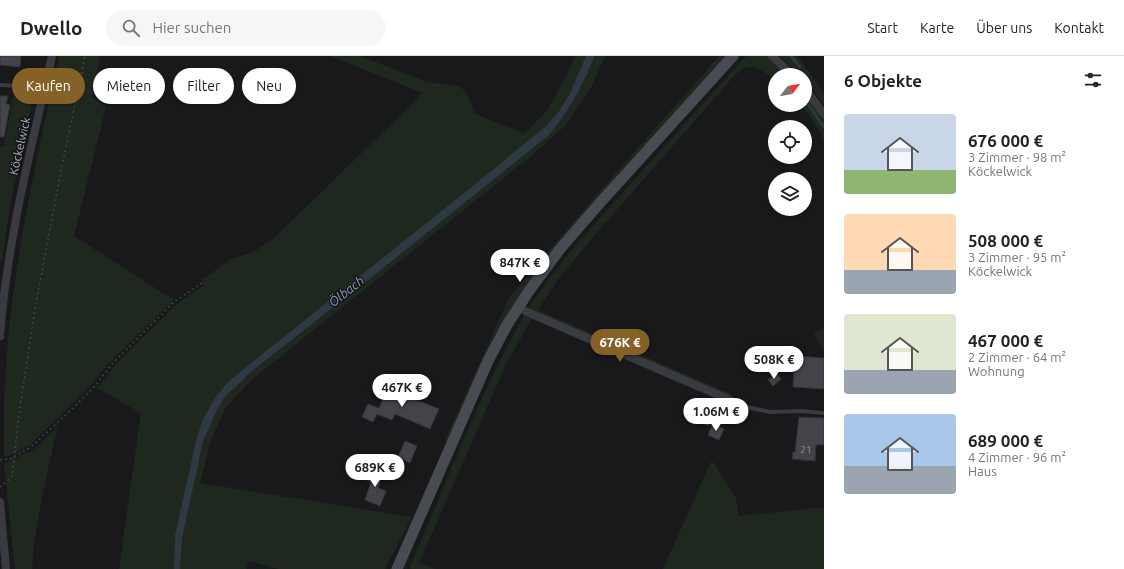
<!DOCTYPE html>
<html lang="de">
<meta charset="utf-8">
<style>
:root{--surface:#fff;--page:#f6f6f6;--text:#222;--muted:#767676;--line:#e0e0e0;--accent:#856127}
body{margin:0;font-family:Ubuntu,sans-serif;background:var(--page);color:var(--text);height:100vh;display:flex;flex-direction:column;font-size:15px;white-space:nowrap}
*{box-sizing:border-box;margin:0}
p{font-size:13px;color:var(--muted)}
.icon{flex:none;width:22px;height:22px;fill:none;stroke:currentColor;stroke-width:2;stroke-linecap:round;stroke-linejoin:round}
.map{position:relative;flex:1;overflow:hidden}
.sheet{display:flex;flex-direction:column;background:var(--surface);width:300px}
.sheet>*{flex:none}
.banner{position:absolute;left:12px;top:12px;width:380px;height:36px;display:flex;gap:8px}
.needle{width:26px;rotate:59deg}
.controls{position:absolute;left:768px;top:12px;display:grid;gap:8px}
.controls a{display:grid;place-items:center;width:44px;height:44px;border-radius:50%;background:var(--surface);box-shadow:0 1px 3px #0004;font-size:20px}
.price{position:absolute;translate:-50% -34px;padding:0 9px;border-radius:14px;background:#fff;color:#222;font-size:13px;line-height:26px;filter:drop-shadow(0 1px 2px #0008)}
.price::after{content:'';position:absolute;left:50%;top:24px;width:12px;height:9px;margin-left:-6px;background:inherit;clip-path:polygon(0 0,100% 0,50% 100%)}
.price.active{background:var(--accent);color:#fff}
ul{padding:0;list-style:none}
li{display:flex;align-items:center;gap:12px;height:100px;padding:0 20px}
li span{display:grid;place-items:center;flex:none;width:112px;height:80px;border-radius:4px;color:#555}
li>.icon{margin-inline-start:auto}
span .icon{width:48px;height:48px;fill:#fffc;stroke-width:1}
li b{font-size:17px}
h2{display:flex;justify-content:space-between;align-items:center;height:48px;padding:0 20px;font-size:17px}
.chip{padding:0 14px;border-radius:18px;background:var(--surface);box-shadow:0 1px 3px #0004;font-size:14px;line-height:36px}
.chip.active{background:var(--accent);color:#fff}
header{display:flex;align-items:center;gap:24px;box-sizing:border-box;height:56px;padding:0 20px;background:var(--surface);border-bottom:1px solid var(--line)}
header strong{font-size:19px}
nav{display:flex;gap:22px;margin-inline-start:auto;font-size:14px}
.search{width:280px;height:36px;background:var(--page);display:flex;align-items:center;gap:10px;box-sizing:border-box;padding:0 14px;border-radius:22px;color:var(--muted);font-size:15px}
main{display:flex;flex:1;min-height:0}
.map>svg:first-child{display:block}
.green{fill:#1e281f}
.water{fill:#2e3a42}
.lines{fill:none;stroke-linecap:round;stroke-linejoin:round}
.stream{stroke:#2e3a42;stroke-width:3}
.building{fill:#434449;stroke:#333338}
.path{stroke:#404348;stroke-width:1.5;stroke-dasharray:2 3;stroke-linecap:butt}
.lane{stroke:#3a3b41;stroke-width:4}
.street{stroke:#3a3b41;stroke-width:8}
.secondary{stroke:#484b51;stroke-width:11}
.labels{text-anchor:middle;stroke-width:3;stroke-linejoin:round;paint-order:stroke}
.number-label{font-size:10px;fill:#91969f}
.street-label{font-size:12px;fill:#abb1bc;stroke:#141417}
.water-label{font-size:13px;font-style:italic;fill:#7fa2ba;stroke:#141417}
</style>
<header>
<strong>Dwello</strong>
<div class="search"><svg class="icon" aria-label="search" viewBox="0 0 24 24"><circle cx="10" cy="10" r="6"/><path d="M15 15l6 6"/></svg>Hier suchen</div>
<nav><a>Start</a><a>Karte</a><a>Über uns</a><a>Kontakt</a></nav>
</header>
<main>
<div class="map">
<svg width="824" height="513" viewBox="0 0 824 513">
<rect width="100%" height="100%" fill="#19191c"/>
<g class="green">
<path d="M59,0H100L92,41L106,51L74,180L174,244L112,304L85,336L30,389L9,400H4C0,264 30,132 59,0Z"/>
<polygon points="330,0 360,0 427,26 457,30 462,32 466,37 476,58 524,77 547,55 568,17 575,0 586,0 570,37 559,55 546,70 469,133 252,306 228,326 216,340 203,363 196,384 175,479 174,513 119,513 141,357 97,332 116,308 177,248 204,229 202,224 231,203 251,197 272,184 423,37"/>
<polygon points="595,0 605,0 593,28 565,70 530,101 250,325 225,353 211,384 200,427 412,461 385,513 279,513 249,505 246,513 180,513 182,483 203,386 216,356 224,342 252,315 372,221 548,80 591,9"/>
<polygon points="719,0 727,0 565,179 538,214 522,236 449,384 444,386 509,242 586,151"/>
<path d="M746,0H767L788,19H775V23C768,18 753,8 744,12C740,14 736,19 733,21L594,180L556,226L538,254L733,339L731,342L536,257L529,251L547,225L580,184Z"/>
<polygon points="780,0 797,0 824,37 824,49 805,24 805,19 799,19"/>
<polygon points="14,36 34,38 10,149 2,206 0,205 0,91 4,91"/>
<polygon points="805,37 824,63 824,88 820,76 802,49 805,49"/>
<path d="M524,259L700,333L699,336L532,263L507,306L419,507L435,513H411L410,510C447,426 479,339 524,259Z"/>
<polygon points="824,272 824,295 814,278"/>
<path d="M58,370C47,417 35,465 32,513H15L4,408L34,393Z"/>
<polygon points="711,406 714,407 736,442 739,460 824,451 824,513 663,513"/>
</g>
<path class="water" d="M586,0H595C583,28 569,56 548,80L372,221L252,315L224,342L216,356L203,386L182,483L180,513H174L175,479L196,384L203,363L216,340L228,326L252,306L469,133L546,70L559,55L570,37Z"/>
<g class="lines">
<g class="stream">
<polyline points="791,0 800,11"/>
<polyline points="805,44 824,71"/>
</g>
</g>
<g class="building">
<polygon points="0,0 21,0 20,11 0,9"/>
<polygon points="0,40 8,40 6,48 10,49 4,81 0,81"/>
<polygon points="795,300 824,302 824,333 793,331"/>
<polygon points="776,317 781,323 773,330 768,324"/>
<polygon points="391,325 407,332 404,339 439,353 430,373 395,358 392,364 377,358 373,366 362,361 368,348 379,352"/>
<polygon points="703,349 715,355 709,370 696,365"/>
<polygon points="799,361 824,362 824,389 816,389 815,405 792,403 793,396 795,396"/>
<polygon points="713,367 724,373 719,384 708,379"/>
<polygon points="405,385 417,390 410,407 398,401"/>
<polygon points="370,413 383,418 378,432 386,435 380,450 365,444 371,426 366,424"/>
</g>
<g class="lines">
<g class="path">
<polyline points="0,404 10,403 31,391 73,352 96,329 112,308 174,246 202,227"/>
<polyline points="0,431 12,421 20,351 36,247 61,115 85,0"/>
</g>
<g class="lane">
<polyline points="0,29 45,31"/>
<polyline points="730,344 751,352 770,356 801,355 824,357"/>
</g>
<g class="street">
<polyline points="772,0 792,19"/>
<polyline points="805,33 824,58"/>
<polyline points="519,250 525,255 730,344"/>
<path d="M0,280C7,185 31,92 52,0"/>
<polyline points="0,446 6,513"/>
</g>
<polyline class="secondary" points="397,513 488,305 507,269 529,235 560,193 599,148 733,0"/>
</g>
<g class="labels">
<g class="number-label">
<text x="806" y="397">21</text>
</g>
<g class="street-label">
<text transform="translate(20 90) rotate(-77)" y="4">Köckelwick</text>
</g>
<g class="water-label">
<text transform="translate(346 235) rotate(-38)" y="5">Ölbach</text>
</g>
</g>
</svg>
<div class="controls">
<a><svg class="needle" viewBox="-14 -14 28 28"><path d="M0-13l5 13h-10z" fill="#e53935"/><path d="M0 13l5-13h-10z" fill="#767676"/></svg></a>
<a><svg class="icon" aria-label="locate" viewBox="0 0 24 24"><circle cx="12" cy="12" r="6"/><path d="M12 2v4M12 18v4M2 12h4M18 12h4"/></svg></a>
<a><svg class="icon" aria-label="layers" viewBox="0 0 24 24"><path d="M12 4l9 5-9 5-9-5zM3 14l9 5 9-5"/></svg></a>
</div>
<b class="price" style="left:520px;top:227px">847K €</b>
<b class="price active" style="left:620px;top:307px">676K €</b>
<b class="price" style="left:774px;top:324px">508K €</b>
<b class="price" style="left:402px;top:352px">467K €</b>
<b class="price" style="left:716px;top:376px">1.06M €</b>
<b class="price" style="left:375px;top:432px">689K €</b>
<div class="banner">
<a class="chip active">Kaufen</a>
<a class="chip">Mieten</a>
<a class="chip">Filter</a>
<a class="chip">Neu</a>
</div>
</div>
<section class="sheet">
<h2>6 Objekte<svg class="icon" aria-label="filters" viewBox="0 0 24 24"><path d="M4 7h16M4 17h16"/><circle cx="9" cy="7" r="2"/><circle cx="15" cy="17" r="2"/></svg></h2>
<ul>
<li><span style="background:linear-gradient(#c9d6e8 70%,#8fb573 0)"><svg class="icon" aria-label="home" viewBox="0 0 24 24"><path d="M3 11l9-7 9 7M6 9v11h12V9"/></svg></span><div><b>676 000 €</b><p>3 Zimmer · 98 m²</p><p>Köckelwick</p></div></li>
<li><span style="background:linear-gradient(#ffd9b3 70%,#9aa5b1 0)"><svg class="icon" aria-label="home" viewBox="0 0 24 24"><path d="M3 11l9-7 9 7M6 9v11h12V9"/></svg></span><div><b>508 000 €</b><p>3 Zimmer · 95 m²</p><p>Köckelwick</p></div></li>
<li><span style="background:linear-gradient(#dfe7d0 70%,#9aa5b1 0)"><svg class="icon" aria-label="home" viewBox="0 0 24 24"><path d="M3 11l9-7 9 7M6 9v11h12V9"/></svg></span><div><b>467 000 €</b><p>2 Zimmer · 64 m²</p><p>Wohnung</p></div></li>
<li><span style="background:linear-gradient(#a9c7e8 65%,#9aa5b1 0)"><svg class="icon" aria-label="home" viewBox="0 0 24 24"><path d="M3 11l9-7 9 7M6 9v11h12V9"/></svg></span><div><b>689 000 €</b><p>4 Zimmer · 96 m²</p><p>Haus</p></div></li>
</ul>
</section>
</main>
